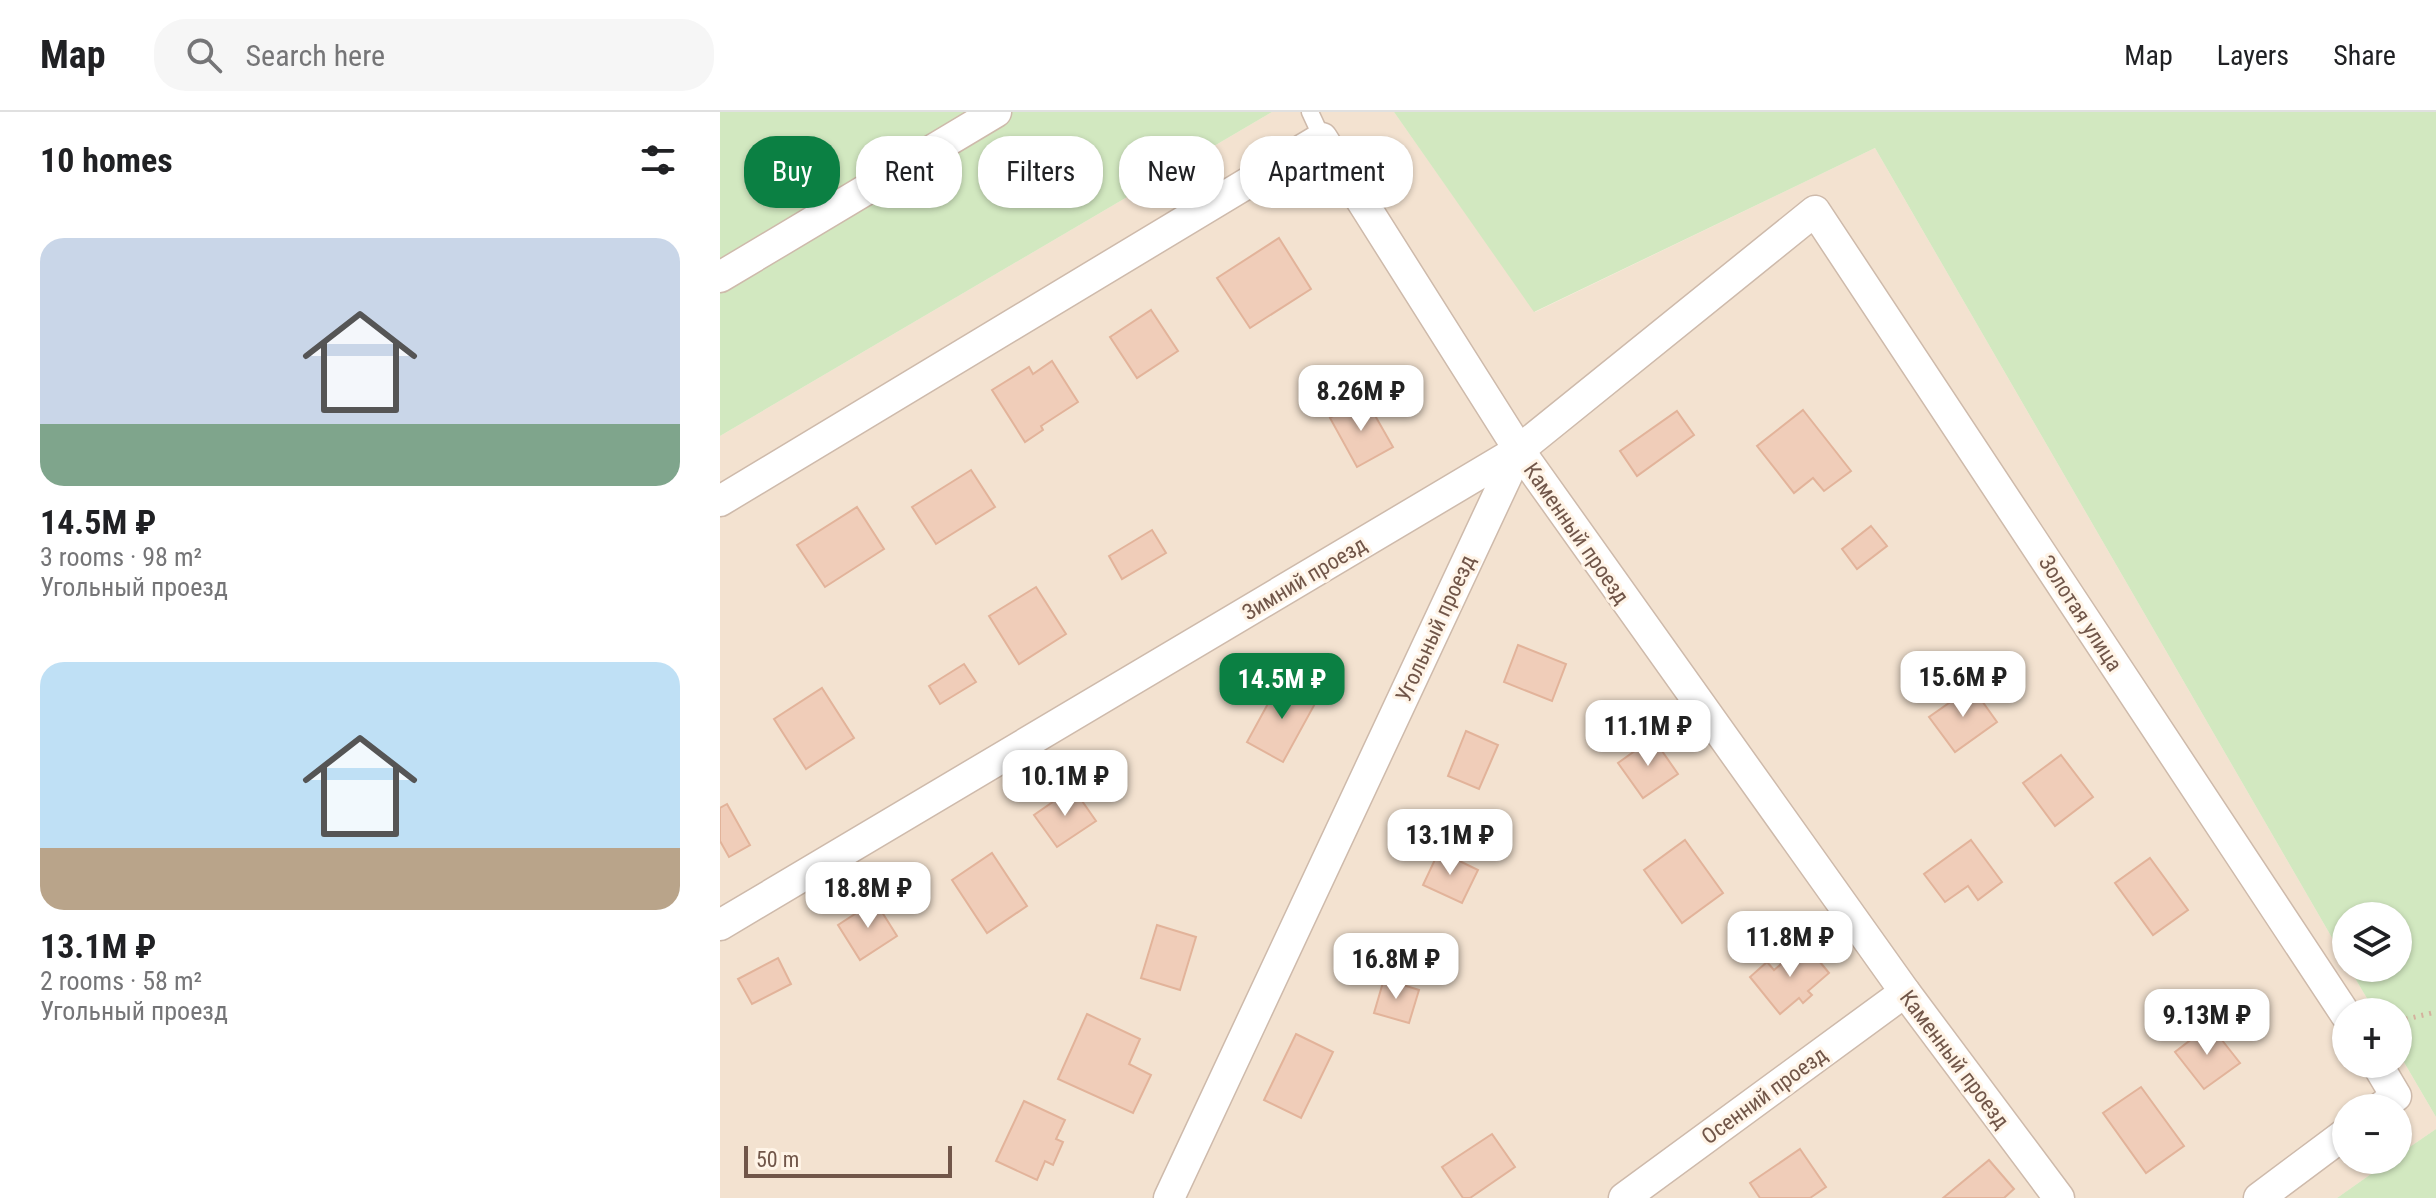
<!DOCTYPE html>
<meta charset="utf-8">
<style>
:root{--surface:#fff;--page:#f6f6f6;--text:#202124;--muted:#757577;--line:#e0e0e0;--accent:#0b8043}
body{margin:0;font-family:"Roboto Condensed",sans-serif;background:var(--page);color:var(--text);height:100vh;display:flex;flex-direction:column;font-size:30px;white-space:nowrap}
*{box-sizing:border-box;margin:0}
p{font-size:26px;color:var(--muted)}
.icon{flex:none;width:44px;height:44px;fill:none;stroke:currentColor;stroke-width:2;stroke-linecap:round;stroke-linejoin:round}
.map{position:relative;flex:1;overflow:hidden}
.details{display:flex;flex-direction:column;background:var(--surface);width:720px}
.details>*{flex:none}
.guide{position:absolute;left:24px;top:24px;width:760px;height:72px;display:flex;gap:16px}
.fabs{position:absolute;left:1612px;top:790px;display:grid;gap:16px}
.fabs a{display:grid;place-items:center;width:80px;height:80px;border-radius:50%;background:var(--surface);box-shadow:0 2px 6px #0004;font-size:40px}
.scale{position:absolute;left:24px;bottom:20px;width:208px;box-sizing:border-box;padding-left:8px;border:4px solid #715649;border-top:0;font-size:22px;line-height:28px;white-space:nowrap;color:#715649;-webkit-text-stroke:6px #fff4e7;paint-order:stroke}
.price{position:absolute;translate:-50% -68px;padding:0 18px;border-radius:16px;background:#fff;color:#222;font-size:26px;line-height:52px;filter:drop-shadow(0 2px 4px #0008)}
.price::after{content:'';position:absolute;left:50%;top:48px;width:24px;height:18px;margin-left:-12px;background:inherit;clip-path:polygon(0 0,100% 0,50% 100%)}
.price.current{background:var(--accent);color:#fff}
ul{padding:0;list-style:none}
li{display:grid;align-content:center;gap:16px;height:424px;padding:0 40px}
li span{display:grid;place-items:center;height:248px;border-radius:24px;color:#555}
li>.icon{margin-inline-start:auto}
span .icon{width:144px;height:144px;fill:#fffc;stroke-width:1}
li b{font-size:34px}
h2{display:flex;justify-content:space-between;align-items:center;height:96px;padding:0 40px;font-size:34px}
.chip{padding:0 28px;border-radius:32px;background:var(--surface);box-shadow:0 2px 6px #0004;font-size:28px;line-height:72px}
.chip.current{background:var(--accent);color:#fff}
header{display:flex;align-items:center;gap:48px;box-sizing:border-box;height:112px;padding:0 40px;background:var(--surface);border-bottom:2px solid var(--line)}
header strong{font-size:38px}
nav{display:flex;gap:44px;margin-inline-start:auto;font-size:28px}
.search{width:560px;height:72px;background:var(--page);display:flex;align-items:center;gap:20px;box-sizing:border-box;padding:0 28px;border-radius:32px;color:var(--muted);font-size:30px}
main{display:flex;flex:1;min-height:0}
.map>svg:first-child{display:block}
.residential{fill:#f3e2d0}
.green{fill:#d2e8c0}
.building{fill:#f0cdb9;stroke:#e2b39a;stroke-width:2}
.lines{fill:none;stroke-linecap:round;stroke-linejoin:round}
.lane-casing{stroke:#cebaab;stroke-width:19}
.street-casing{stroke:#cebaab;stroke-width:33}
.path{stroke:#d4b19d;stroke-width:5;stroke-dasharray:2 6;stroke-linecap:butt}
.lane{stroke:#fff;stroke-width:16}
.street{stroke:#fff;stroke-width:30}
.labels{text-anchor:middle;stroke-width:6;stroke-linejoin:round;paint-order:stroke}
.street-label{font-size:22px;fill:#715649;stroke:#fff4e7}
</style>
<header>
<strong>Map</strong>
<div class="search"><svg class="icon" aria-label="search" viewBox="0 0 24 24"><circle cx="10" cy="10" r="6"/><path d="M15 15l6 6"/></svg>Search here</div>
<nav><a>Map</a><a>Layers</a><a>Share</a></nav>
</header>
<main>
<section class="details">
<h2>10 homes<svg class="icon" aria-label="filters" viewBox="0 0 24 24"><path d="M4 7h16M4 17h16"/><circle cx="9" cy="7" r="2"/><circle cx="15" cy="17" r="2"/></svg></h2>
<ul>
<li><span style="background:linear-gradient(#c9d6e8 75%,#7fa58c 0)"><svg class="icon" aria-label="home" viewBox="0 0 24 24"><path d="M3 11l9-7 9 7M6 9v11h12V9"/></svg></span><div><b>14.5M ₽</b><p>3 rooms · 98 m²</p><p>Угольный проезд</p></div></li>
<li><span style="background:linear-gradient(#bfe0f5 75%,#b9a48a 0)"><svg class="icon" aria-label="home" viewBox="0 0 24 24"><path d="M3 11l9-7 9 7M6 9v11h12V9"/></svg></span><div><b>13.1M ₽</b><p>2 rooms · 58 m²</p><p>Угольный проезд</p></div></li>
</ul>
</section>
<div class="map">
<svg width="1716" height="1086" viewBox="0 0 1716 1086">
<rect width="100%" height="100%" fill="#fbf0e1"/>
<polygon class="residential" points="552,0 674,0 815,200 1155,36 1626,850 1626,856 1629,856 1655,900 1626,900 1626,952 1678,952 1678,940 1716,1005 1716,1017 1678,1043 1678,996 1626,996 1626,1048 1671,1048 1617,1086 0,1086 0,324"/>
<g class="green">
<polygon points="0,0 552,0 0,324"/>
<polygon points="674,0 1716,0 1716,1005 1678,940 1678,900 1655,900 1629,856 1678,856 1678,804 1626,804 1626,850 1155,36 814,200"/>
<polygon points="1716,1017 1716,1086 1617,1086 1671,1048 1678,1048 1678,1043"/>
</g>
<g class="building">
<polygon points="559,126 591,177 530,216 497,166"/>
<polygon points="431,198 458,239 417,266 390,225"/>
<polygon points="332,249 358,290 321,314 323,318 305,330 272,278 309,255 313,262"/>
<polygon points="645,286 673,335 637,355 610,306"/>
<polygon points="1083,298 1131,359 1104,379 1093,366 1074,381 1037,334"/>
<polygon points="957,299 974,323 917,364 900,339"/>
<polygon points="251,358 275,395 216,432 192,395"/>
<polygon points="137,395 164,437 105,475 77,433"/>
<polygon points="1151,414 1167,434 1137,457 1122,437"/>
<polygon points="432,418 446,441 402,467 389,444"/>
<polygon points="316,475 346,522 299,552 269,504"/>
<polygon points="798,533 846,552 832,589 784,570"/>
<polygon points="244,552 256,570 220,592 209,574"/>
<polygon points="561,568 597,588 563,650 527,630"/>
<polygon points="1252,575 1277,610 1235,640 1209,605"/>
<polygon points="102,576 134,626 86,657 54,607"/>
<polygon points="746,619 778,633 759,677 728,664"/>
<polygon points="933,626 958,662 923,686 898,651"/>
<polygon points="1341,643 1373,685 1335,714 1303,671"/>
<polygon points="353,676 376,709 337,735 314,703"/>
<polygon points="7,692 30,733 9,745 0,729 0,696"/>
<polygon points="965,728 1003,781 962,811 924,758"/>
<polygon points="1251,728 1282,770 1258,788 1248,774 1225,790 1204,762"/>
<polygon points="719,739 758,758 742,791 703,773"/>
<polygon points="272,741 307,794 267,821 232,768"/>
<polygon points="1430,746 1468,798 1433,823 1395,771"/>
<polygon points="155,789 177,824 140,848 118,813"/>
<polygon points="437,813 476,825 460,878 421,866"/>
<polygon points="1085,832 1109,861 1088,879 1092,883 1083,891 1079,886 1060,902 1030,865 1047,850 1054,858"/>
<polygon points="58,846 71,872 32,892 18,867"/>
<polygon points="664,867 699,878 689,911 654,901"/>
<polygon points="367,902 420,927 409,952 431,963 413,1001 338,967"/>
<polygon points="1490,913 1520,951 1484,977 1455,940"/>
<polygon points="576,922 613,940 581,1006 544,988"/>
<polygon points="1421,975 1464,1034 1426,1061 1383,1001"/>
<polygon points="304,989 345,1008 336,1027 343,1030 333,1053 325,1049 317,1068 276,1049"/>
<polygon points="772,1022 795,1055 750,1086 743,1086 722,1055"/>
<polygon points="1080,1037 1106,1075 1090,1086 1040,1086 1030,1071"/>
<polygon points="1269,1048 1294,1077 1284,1086 1223,1086"/>
</g>
<g class="lines">
<defs>
<polyline id="lane" points="590,0 602,26"/>
<g id="street">
<polyline points="0,165 276,0"/>
<polyline points="0,389 602,26 799,338 1185,880 1339,1086"/>
<polyline points="0,813 799,338 1095,99 1626,903"/>
<polyline points="1657,952 1676,984 1660,996"/>
<polyline points="449,1086 799,338"/>
<polyline points="904,1086 1185,880"/>
<polyline points="1539,1086 1626,1021"/>
</g>
</defs>
<use href="#lane" class="lane-casing"/>
<use href="#street" class="street-casing"/>
<polyline class="path" points="1678,909 1716,900"/>
<use href="#lane" class="lane"/>
<use href="#street" class="street"/>
</g>
<g class="labels">
<g class="street-label">
<text transform="translate(857 421) rotate(55)" y="8">Каменный проезд</text>
<text transform="translate(584 466) rotate(-31)" y="8">Зимний проезд</text>
<text transform="translate(1361 501) rotate(57)" y="8">Золотая улица</text>
<text transform="translate(715 516) rotate(-65)" y="8">Угольный проезд</text>
<text transform="translate(1235 947) rotate(53)" y="8">Каменный проезд</text>
<text transform="translate(1044 983) rotate(-36)" y="8">Осенний проезд</text>
</g>
</g>
</svg>
<div class="fabs">
<a><svg class="icon" aria-label="layers" viewBox="0 0 24 24"><path d="M12 4l9 5-9 5-9-5zM3 14l9 5 9-5"/></svg></a>
<a>+</a>
<a>−</a>
</div>
<div class="scale">50 m</div>
<b class="price" style="left:641px;top:321px">8.26M ₽</b>
<b class="price" style="left:1243px;top:607px">15.6M ₽</b>
<b class="price current" style="left:562px;top:609px">14.5M ₽</b>
<b class="price" style="left:928px;top:656px">11.1M ₽</b>
<b class="price" style="left:345px;top:706px">10.1M ₽</b>
<b class="price" style="left:730px;top:765px">13.1M ₽</b>
<b class="price" style="left:148px;top:818px">18.8M ₽</b>
<b class="price" style="left:1070px;top:867px">11.8M ₽</b>
<b class="price" style="left:676px;top:889px">16.8M ₽</b>
<b class="price" style="left:1487px;top:945px">9.13M ₽</b>
<div class="guide">
<a class="chip current">Buy</a>
<a class="chip">Rent</a>
<a class="chip">Filters</a>
<a class="chip">New</a>
<a class="chip">Apartment</a>
</div>
</div>
</main>
